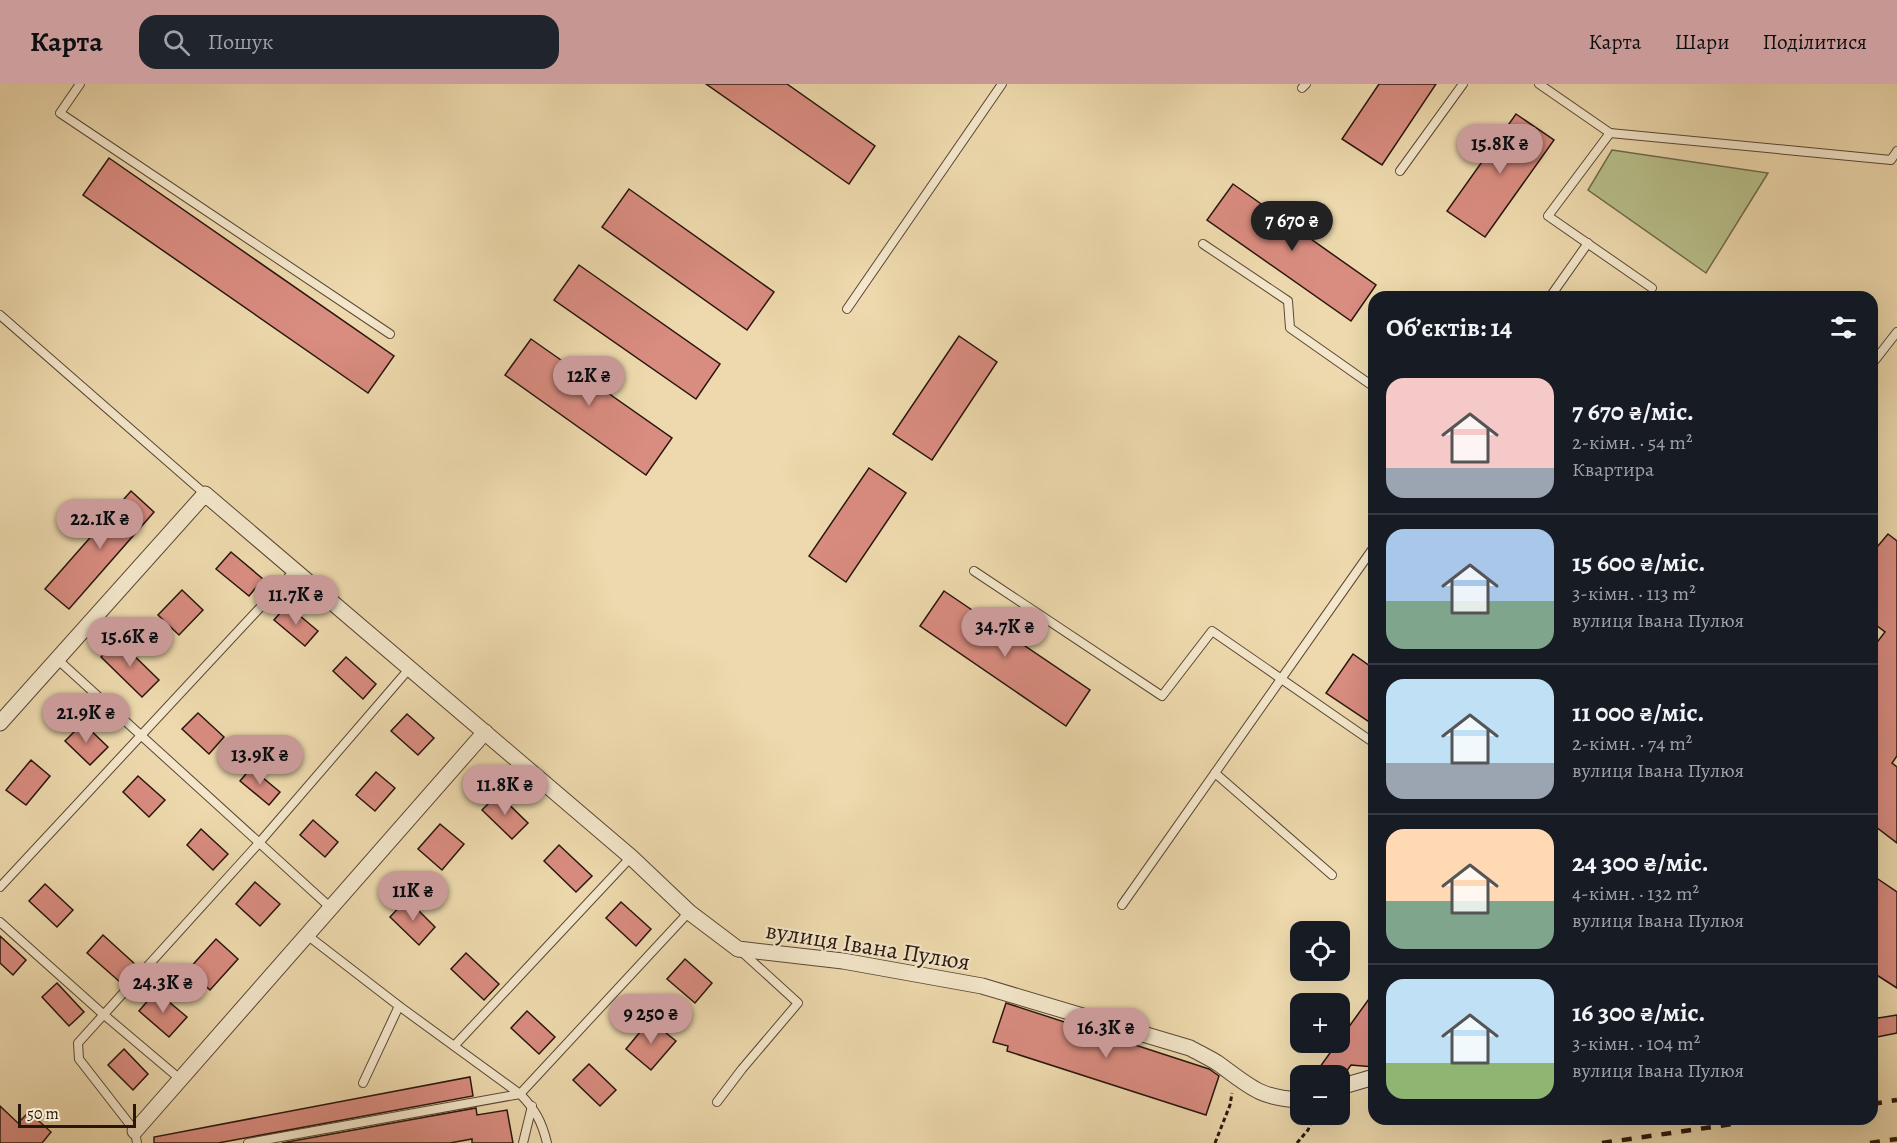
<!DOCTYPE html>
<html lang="uk">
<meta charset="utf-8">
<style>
:root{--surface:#171b24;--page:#20242c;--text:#f1f3f6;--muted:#9ea1a6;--line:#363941;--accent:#c59692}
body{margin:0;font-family:Alegreya,serif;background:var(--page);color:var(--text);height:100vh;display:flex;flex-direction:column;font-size:22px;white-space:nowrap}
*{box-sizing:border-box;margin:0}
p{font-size:20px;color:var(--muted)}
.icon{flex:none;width:33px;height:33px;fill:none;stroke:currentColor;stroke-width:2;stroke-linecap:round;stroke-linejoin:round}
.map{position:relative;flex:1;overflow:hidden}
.panel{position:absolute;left:1368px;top:207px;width:510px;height:834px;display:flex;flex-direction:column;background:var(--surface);border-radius:18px;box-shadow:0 6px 24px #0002}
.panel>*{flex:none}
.controls{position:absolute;left:1290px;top:837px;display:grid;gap:12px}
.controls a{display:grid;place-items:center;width:60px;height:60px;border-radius:12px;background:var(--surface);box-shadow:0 6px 24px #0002;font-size:30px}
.scale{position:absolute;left:18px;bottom:15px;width:118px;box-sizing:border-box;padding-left:6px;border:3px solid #29160d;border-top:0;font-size:16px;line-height:21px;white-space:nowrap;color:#29160d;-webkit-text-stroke:4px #f3e6ca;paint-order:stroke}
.price{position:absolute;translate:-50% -51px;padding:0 14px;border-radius:21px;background:var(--accent);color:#111;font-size:20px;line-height:39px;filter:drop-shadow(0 2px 3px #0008)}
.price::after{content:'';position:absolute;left:50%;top:36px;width:18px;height:14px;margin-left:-9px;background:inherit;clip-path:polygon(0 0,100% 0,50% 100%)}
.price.selected{background:#222;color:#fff}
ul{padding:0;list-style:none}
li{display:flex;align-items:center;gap:18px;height:150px;padding:0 18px}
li+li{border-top:2px solid var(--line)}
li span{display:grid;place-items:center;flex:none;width:168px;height:120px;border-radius:18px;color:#555}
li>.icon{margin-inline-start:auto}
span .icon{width:72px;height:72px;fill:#fffc;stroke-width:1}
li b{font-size:26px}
h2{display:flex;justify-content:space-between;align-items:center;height:72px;padding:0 18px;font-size:26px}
header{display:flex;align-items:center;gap:36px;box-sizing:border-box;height:84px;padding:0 30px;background:var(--accent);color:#111}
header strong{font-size:28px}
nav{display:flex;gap:33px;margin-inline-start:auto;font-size:21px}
.search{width:420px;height:54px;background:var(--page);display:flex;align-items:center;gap:15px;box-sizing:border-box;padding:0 21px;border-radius:18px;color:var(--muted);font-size:22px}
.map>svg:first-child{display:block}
.green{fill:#b7bf8a;stroke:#706a4c;stroke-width:1.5}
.building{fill:#d98c80;stroke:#29160d;stroke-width:1.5}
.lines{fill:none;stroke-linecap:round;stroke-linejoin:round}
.lane-casing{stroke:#5a4735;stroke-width:10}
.street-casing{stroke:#5a4735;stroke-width:17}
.path{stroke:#29160d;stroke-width:3;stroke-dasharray:4.5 3;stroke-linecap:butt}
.lane{stroke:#f3e6ca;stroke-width:8}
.street{stroke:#f3e6ca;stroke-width:15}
.rail{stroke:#29160d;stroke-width:4.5;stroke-dasharray:10 10;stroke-linecap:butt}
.labels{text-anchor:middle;stroke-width:4.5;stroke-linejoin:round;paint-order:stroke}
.street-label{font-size:24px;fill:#29160d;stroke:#f3e6ca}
</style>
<header>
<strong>Карта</strong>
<div class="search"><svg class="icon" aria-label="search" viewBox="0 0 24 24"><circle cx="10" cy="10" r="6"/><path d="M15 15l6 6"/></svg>Пошук</div>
<nav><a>Карта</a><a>Шари</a><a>Поділитися</a></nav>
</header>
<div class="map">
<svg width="1897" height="1059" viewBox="0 0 1897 1059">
<rect width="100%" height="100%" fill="#edd9ad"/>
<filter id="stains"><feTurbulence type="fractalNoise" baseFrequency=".00333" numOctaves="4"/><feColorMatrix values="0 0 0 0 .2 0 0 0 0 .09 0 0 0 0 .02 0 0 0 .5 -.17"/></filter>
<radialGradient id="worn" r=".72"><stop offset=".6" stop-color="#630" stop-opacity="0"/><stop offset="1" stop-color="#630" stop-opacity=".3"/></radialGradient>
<polygon class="green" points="1612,66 1768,89 1706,189 1588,106"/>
<g class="building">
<polygon points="706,0 787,0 875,62 849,100"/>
<polygon points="1379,0 1436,0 1382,81 1342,55"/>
<polygon points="1516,30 1554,56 1485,153 1447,127"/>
<polygon points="109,74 394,272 368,309 83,111"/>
<polygon points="1233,100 1376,201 1351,237 1207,136"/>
<polygon points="629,105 774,208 747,246 602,143"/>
<polygon points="579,181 720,280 696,315 554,216"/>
<polygon points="959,252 997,278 932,376 893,350"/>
<polygon points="531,255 672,354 646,391 505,291"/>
<polygon points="869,384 906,409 846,498 809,472"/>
<polygon points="131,407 154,428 69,525 45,505"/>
<polygon points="1888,450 1897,457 1897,672 1892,679 1897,683 1897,759 1872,740 1872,565 1885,548 1872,538 1872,469"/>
<polygon points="231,468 263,495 249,512 216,485"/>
<polygon points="182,506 203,526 179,551 158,531"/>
<polygon points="944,507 1090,606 1066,642 920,542"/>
<polygon points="287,521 318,547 305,562 274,536"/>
<polygon points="118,556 159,596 142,613 101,573"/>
<polygon points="1353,570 1374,585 1374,641 1326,609"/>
<polygon points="346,573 376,600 363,615 333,587"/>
<polygon points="198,629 224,653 209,670 182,645"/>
<polygon points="407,630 434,654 418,671 391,647"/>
<polygon points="83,639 108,663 90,681 65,657"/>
<polygon points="31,676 50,692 26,721 6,706"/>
<polygon points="251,684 280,708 269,721 240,697"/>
<polygon points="376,688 395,704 375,727 356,711"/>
<polygon points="138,692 165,716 149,733 123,708"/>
<polygon points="498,710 528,739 512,755 482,726"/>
<polygon points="313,736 338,758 325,773 300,751"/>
<polygon points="440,740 464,760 442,786 418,765"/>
<polygon points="201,745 228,770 213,786 187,761"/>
<polygon points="559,761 592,792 576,808 544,777"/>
<polygon points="1872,791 1897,808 1897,904 1872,888"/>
<polygon points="255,798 280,820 260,842 236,820"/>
<polygon points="45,800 73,826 57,843 29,817"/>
<polygon points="407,815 435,843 419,861 390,833"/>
<polygon points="621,818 651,845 636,862 606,834"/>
<polygon points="103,851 136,881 120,898 87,869"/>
<polygon points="0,852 26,876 13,891 0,879"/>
<polygon points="216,855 238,875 210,906 188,886"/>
<polygon points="466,869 499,900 484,916 451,885"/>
<polygon points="685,875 712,899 695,919 667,895"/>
<polygon points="57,899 84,928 69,942 42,913"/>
<polygon points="156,907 187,933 169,953 139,927"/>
<polygon points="1374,908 1374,983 1351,981 1343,992 1326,992 1317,987"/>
<polygon points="1006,919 1209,985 1219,992 1206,1031 1007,967 1008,962 993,958"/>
<polygon points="527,927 555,953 539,970 511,944"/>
<polygon points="1897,931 1897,949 1872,954 1872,935"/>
<polygon points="650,936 676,957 651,986 626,965"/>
<polygon points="124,965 148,990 133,1006 108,981"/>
<polygon points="589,980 616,1006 600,1022 573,996"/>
<polygon points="470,993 473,1012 218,1059 154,1059 154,1053"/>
<polygon points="0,1022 18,1039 29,1028 51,1048 42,1059 0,1059"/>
<polygon points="476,1024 477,1031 507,1026 513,1059 472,1059 472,1055 450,1059 282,1059"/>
</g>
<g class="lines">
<defs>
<g id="lane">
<polyline points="80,0 60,29 390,250"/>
<polyline points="1539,0 1610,49 1891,76 1897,67"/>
<polyline points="1302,4 1306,0"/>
<polyline points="1610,49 1548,132 1652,204"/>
<polyline points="1400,87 1463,0"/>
<polyline points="1203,160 1288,217 1290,244 1374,303"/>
<polyline points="1550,213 1588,159"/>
<polyline points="847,225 1002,0"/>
<polyline points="0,231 205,410"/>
<polyline points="1872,280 1897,248"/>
<polyline points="974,487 1162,612 1212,547 1374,659"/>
<polyline points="57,575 331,824"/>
<polyline points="1215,689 1332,791"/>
<polyline points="0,803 295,486"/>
<polyline points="1122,821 1374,463"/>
<polyline points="0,838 103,930 180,995"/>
<path d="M307,851L399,922L520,1010C535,1025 542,1038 547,1059"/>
<polyline points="455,961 631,773"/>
<polyline points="363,999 399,922"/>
<polyline points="717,1018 742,985 798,919 742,868"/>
<polyline points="137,1059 135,1047 79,975 78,959 259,759 409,585"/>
<polyline points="248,1059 520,1010 689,828"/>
<polyline points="523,1059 532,1022"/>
</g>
<g id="street">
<path d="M0,639L205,410L631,773L689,828L738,865L843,877L982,902L1190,964C1199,969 1210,974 1219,980C1250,1003 1260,1014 1300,1016"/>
<polyline points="1340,1003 1374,993"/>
<polyline points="135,1047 485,648"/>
</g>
</defs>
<use href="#lane" class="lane-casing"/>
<use href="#street" class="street-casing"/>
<g class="path">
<polyline points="1215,1059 1230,1021 1232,1009"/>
<polyline points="1297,1059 1308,1046 1315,1030"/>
</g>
<use href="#lane" class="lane"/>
<use href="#street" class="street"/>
<g class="rail">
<polyline points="1872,1020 1897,1016"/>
<polyline points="1602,1059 1767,1035"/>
<polyline points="1870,1059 1897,1055"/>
</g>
</g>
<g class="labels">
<g class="street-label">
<text transform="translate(868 862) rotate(9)" y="8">вулиця Івана Пулюя</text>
</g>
</g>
<rect width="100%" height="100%" filter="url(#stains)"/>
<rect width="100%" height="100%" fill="url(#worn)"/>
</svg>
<div class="controls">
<a><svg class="icon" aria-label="locate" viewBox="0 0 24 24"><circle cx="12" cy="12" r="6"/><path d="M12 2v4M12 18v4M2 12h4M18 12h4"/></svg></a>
<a>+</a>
<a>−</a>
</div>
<div class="scale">50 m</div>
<b class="price" style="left:1500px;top:91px">15.8K ₴</b>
<b class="price selected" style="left:1292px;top:168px">7 670 ₴</b>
<b class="price" style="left:589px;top:323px">12K ₴</b>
<b class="price" style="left:100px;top:466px">22.1K ₴</b>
<b class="price" style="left:296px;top:542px">11.7K ₴</b>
<b class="price" style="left:1005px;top:574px">34.7K ₴</b>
<b class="price" style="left:130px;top:584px">15.6K ₴</b>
<b class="price" style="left:86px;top:660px">21.9K ₴</b>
<b class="price" style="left:260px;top:702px">13.9K ₴</b>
<b class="price" style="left:505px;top:732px">11.8K ₴</b>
<b class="price" style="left:413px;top:838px">11K ₴</b>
<b class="price" style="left:163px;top:930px">24.3K ₴</b>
<b class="price" style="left:651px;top:961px">9 250 ₴</b>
<b class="price" style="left:1106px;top:975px">16.3K ₴</b>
<section class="panel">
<h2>Об’єктів: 14<svg class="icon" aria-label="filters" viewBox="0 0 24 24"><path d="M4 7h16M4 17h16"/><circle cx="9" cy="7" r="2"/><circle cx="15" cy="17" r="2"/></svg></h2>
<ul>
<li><span style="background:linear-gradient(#f6c9c9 75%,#9aa5b1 0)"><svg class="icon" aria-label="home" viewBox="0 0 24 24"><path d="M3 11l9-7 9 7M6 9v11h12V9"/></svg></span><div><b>7 670 ₴/міс.</b><p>2-кімн. · 54 m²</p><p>Квартира</p></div></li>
<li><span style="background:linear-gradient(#a9c7e8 60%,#7fa58c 0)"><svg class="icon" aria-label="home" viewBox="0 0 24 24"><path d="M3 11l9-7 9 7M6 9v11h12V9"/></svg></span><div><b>15 600 ₴/міс.</b><p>3-кімн. · 113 m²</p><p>вулиця Івана Пулюя</p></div></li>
<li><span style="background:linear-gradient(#bfe0f5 70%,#9aa5b1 0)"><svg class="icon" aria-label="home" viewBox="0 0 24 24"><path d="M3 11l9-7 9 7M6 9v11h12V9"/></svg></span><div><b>11 000 ₴/міс.</b><p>2-кімн. · 74 m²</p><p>вулиця Івана Пулюя</p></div></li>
<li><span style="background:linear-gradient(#ffd9b3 60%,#7fa58c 0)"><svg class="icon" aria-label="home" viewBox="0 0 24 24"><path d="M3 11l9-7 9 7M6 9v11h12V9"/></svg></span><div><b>24 300 ₴/міс.</b><p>4-кімн. · 132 m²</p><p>вулиця Івана Пулюя</p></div></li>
<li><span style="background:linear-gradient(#bfe0f5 70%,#8fb573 0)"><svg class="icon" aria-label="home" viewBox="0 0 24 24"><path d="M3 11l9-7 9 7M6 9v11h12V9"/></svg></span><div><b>16 300 ₴/міс.</b><p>3-кімн. · 104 m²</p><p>вулиця Івана Пулюя</p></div></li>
</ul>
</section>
</div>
